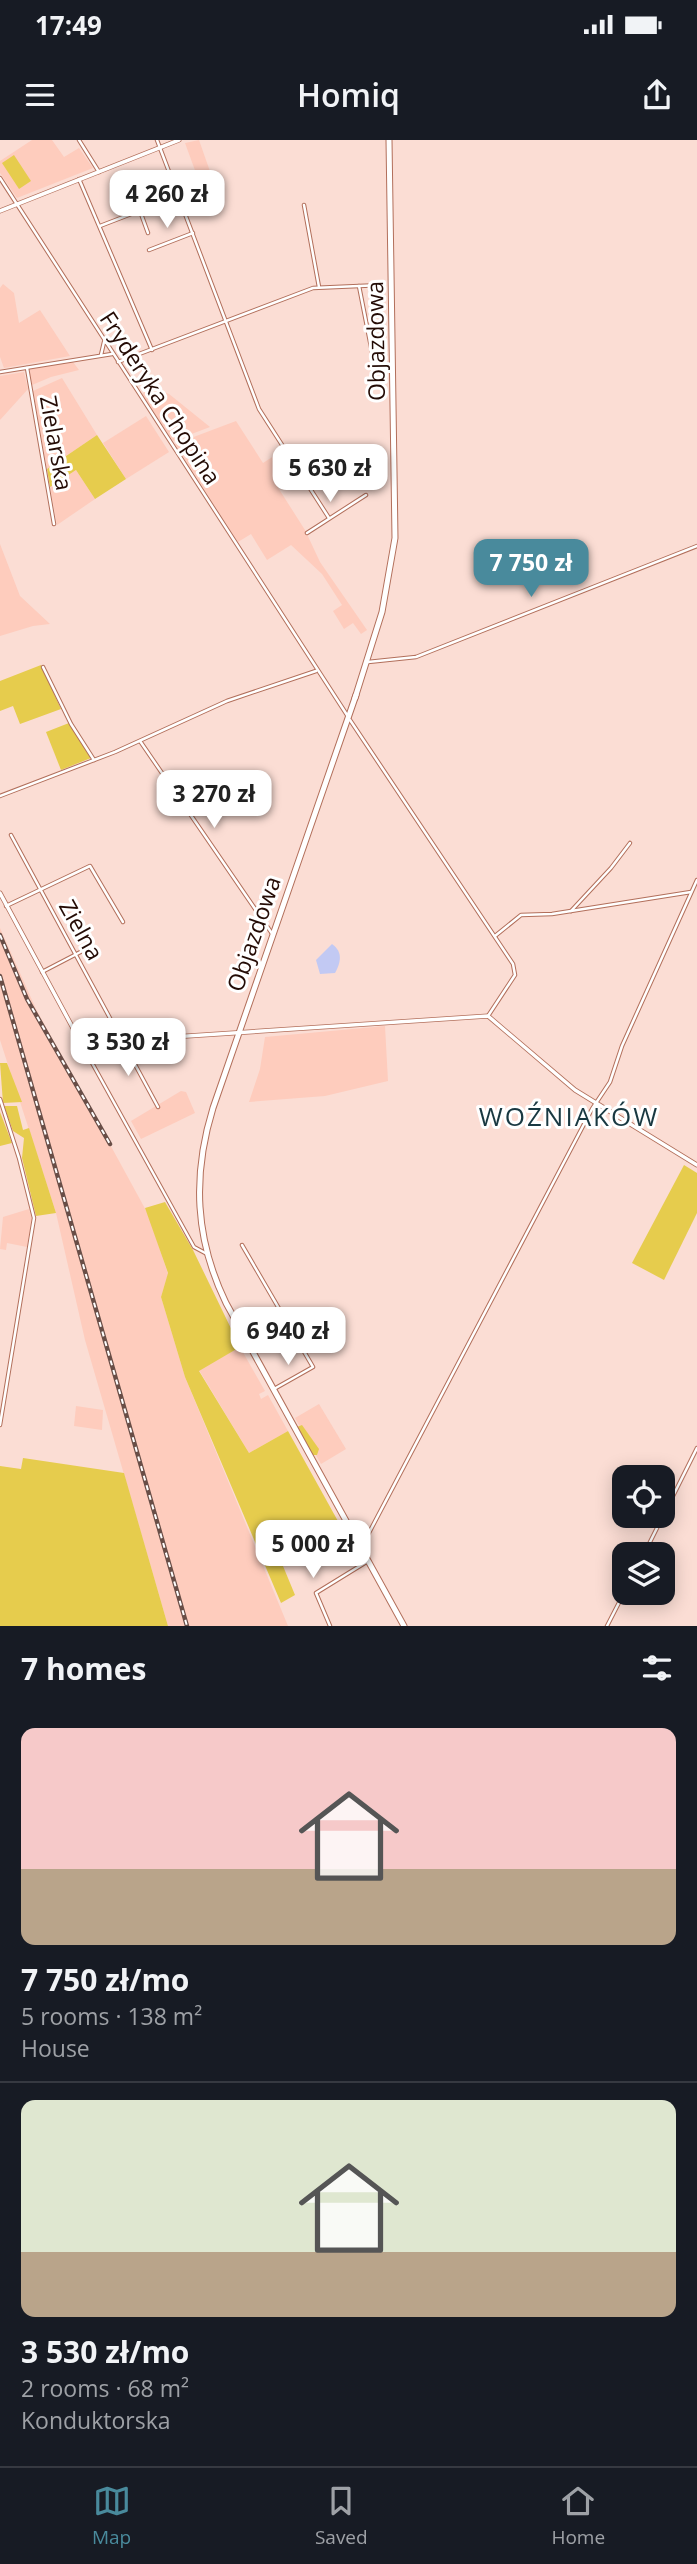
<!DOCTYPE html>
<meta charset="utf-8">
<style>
:root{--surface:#171b24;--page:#242831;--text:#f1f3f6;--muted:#9ea1a6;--line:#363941;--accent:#498a9c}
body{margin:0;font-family:"Open Sans",sans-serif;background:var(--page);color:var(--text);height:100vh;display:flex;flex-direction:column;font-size:26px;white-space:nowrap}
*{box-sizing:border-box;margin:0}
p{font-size:23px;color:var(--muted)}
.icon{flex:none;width:38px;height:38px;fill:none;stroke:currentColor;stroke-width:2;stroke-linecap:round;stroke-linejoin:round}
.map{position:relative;height:1486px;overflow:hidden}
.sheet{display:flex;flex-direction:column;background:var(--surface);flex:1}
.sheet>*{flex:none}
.fabs{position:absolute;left:612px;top:1325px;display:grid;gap:14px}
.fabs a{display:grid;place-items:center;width:63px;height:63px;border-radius:14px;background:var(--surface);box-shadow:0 4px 18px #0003;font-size:35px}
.price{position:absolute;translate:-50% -60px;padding:0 16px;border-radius:14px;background:#fff;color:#222;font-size:23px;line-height:46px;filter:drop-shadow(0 2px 4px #0008)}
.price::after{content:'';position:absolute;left:50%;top:42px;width:21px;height:16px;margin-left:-10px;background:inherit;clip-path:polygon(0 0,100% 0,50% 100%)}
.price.on{background:var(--accent);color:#fff}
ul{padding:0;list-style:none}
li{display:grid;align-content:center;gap:14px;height:371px;padding:0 21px}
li+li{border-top:2px solid var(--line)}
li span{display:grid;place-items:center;height:217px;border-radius:14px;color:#555}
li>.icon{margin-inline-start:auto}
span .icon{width:126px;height:126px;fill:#fffc;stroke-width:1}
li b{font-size:30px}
h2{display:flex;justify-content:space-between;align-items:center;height:84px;padding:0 21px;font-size:30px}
.status{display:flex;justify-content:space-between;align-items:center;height:49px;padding:0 35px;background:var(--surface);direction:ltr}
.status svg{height:19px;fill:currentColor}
header{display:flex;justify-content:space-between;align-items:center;height:91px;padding:0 21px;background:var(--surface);font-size:32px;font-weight:600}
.tab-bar{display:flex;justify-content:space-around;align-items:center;height:98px;border-top:2px solid var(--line);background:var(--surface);font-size:19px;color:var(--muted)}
.tab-bar a{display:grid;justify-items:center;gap:4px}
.tab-bar .on{color:var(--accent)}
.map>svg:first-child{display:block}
.built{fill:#feccbd}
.green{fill:#e6cc4d}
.water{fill:#c2c9f3}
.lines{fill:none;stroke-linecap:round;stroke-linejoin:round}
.minor-casing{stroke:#b26f5b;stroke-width:4.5}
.tertiary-casing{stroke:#b26f5b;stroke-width:5}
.primary-casing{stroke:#b26f5b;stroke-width:7}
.minor{stroke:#fff;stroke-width:2.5}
.tertiary{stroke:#fff;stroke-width:3.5}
.primary{stroke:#fff;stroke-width:5}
.rail-casing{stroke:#694e47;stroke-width:4.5}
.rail{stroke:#fff;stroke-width:2;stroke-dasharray:5;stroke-linecap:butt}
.labels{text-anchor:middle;stroke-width:6;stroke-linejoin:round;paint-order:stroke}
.street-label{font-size:23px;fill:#240b05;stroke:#fff}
.quarter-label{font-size:26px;letter-spacing:2px;fill:#193841;stroke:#fff}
</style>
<div class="status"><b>17:49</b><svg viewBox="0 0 49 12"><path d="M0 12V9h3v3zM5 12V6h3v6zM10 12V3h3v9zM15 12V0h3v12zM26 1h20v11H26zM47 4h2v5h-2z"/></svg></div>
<header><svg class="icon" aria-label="menu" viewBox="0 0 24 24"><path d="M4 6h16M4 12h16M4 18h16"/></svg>Homiq<svg class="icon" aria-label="share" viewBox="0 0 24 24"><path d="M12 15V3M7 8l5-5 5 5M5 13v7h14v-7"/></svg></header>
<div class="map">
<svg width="697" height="1486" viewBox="0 0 697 1486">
<rect width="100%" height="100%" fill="#fbddd4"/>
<g class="built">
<polygon points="32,0 52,0 64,17 79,8 93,28 17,58 0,33 0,21"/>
<polygon points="199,0 213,40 200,44 185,3"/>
<polygon points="3,144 14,153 19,183 40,170 70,216 4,228 0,217 0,148"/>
<polygon points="73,222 79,230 51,237 32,245 29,229"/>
<polygon points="24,232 28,249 0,280 0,236"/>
<polygon points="62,238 97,295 47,329 33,251"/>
<polygon points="153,247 169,254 210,287 173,301 142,254"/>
<polygon points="146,276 169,312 126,339 103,303"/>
<polygon points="236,281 263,323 283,310 297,333 277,346 305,390 320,422 367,490 361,494 353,483 344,489 333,471 342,465 322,434 291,405 267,420 251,394 238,402 175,304"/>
<polygon points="76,330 95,359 57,385 50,347"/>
<polygon points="0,404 20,456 50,484 33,486 0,496"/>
<polygon points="0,788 36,869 148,1074 168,1134 161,1157 185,1237 288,1486 168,1486 85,1200 56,1073 0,900"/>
<polygon points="385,886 388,941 325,956 249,962 260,929 265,897"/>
<polygon points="181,951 186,952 195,973 141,999 131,981"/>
<polygon points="29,1069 32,1079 27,1107 7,1103 6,1110 0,1109 3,1077"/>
<polygon points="240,1207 265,1251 259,1254 261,1259 268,1255 288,1291 249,1313 199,1230"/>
<polygon points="319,1264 346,1309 321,1324 295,1278"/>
<polygon points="76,1266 103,1270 102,1290 74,1286"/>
</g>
<g class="green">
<polygon points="14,15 31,41 19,49 2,23"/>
<polygon points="97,295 126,339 95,359 76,330 50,347 47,329"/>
<polygon points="41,525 61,569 20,584 13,566 0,571 0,541"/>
<polygon points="69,583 91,618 61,630 46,592"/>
<polygon points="0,923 7,923 22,962 3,963"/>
<polygon points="4,966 17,966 23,990 29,988 56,1073 36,1076 22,1018 24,998 13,991"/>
<polygon points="0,972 12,1003 0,1006"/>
<polygon points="684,1025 697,1033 697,1073 664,1140 632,1123"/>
<polygon points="165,1062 193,1110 240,1207 199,1231 249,1313 288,1291 344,1392 283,1426 295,1455 281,1463 185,1237 161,1157 168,1133 145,1068"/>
<polygon points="302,1285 319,1309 317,1315 312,1315 297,1287"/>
<polygon points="23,1318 124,1333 168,1486 0,1486 0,1326 21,1329"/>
</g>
<path class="water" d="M332,804C343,812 341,822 335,833L320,834L316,820Z"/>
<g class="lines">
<defs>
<g id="minor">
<polyline points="79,0 99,32"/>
<polyline points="157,0 259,269 329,378"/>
<polyline points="0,38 347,575"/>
<polyline points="79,39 152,210"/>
<polyline points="304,65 319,147"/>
<polyline points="140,71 148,93"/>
<polyline points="100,86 178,56"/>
<polyline points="149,110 193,93"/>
<polyline points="359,146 374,222"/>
<polyline points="101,215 104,202"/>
<polyline points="118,222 313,148 382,145"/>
<polyline points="27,228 54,384"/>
<polyline points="0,232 112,214"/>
<polyline points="307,393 366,355"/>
<polyline points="368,522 416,517 697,406"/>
<polyline points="43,527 71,584 94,620"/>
<polyline points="350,580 513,824 515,835 488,876"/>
<polyline points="140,601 273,795"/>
<polyline points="0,656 115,612 227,561 316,531"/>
<polyline points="11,695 158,967"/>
<polyline points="6,766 90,726 123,782"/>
<polyline points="571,771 611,728 630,703"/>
<polyline points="495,796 521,775 552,774 691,752"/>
<polyline points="42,832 92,806"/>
<polyline points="81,903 194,1107 207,1114"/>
<polyline points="0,959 19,1018 34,1078 0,1285"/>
<polyline points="242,1105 313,1227 274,1249"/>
<polyline points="361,1408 592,969 610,942 622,906 697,740"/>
<polyline points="644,1414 697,1308"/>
<polyline points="330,1486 316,1453 368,1421"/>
<polyline points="607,1486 625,1451"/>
</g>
<g id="tertiary">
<polyline points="0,71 179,0"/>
<polyline points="0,753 81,903 488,876 575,950 697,1025"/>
</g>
<g id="primary">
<path d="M356,555L213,968C192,1036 195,1099 226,1163L404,1486"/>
<polyline points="355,558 382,472 395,398 389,0"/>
</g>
</defs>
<use href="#minor" class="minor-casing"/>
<use href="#tertiary" class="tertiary-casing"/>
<use href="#primary" class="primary-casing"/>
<use href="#minor" class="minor"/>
<use href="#tertiary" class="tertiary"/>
<use href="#primary" class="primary"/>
<defs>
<g id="rail">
<polyline points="0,795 27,859 110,1004"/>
<polyline points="0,836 187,1486"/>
</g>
</defs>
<use href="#rail" class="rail-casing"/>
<use href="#rail" class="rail"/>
</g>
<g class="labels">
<g class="street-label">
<text transform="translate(376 201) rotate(-91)" y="8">Objazdowa</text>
<text transform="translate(160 258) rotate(57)" y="8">Fryderyka Chopina</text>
<text transform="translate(56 303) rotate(80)" y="8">Zielarska</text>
<text transform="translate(81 790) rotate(61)" y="8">Zielna</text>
<text transform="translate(254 794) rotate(-71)" y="8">Objazdowa</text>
</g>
<g class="quarter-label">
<text x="569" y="986">WOŹNIAKÓW</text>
</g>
</g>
</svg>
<div class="fabs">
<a><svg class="icon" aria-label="locate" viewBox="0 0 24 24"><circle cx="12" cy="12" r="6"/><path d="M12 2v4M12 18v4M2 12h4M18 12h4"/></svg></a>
<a><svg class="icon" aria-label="layers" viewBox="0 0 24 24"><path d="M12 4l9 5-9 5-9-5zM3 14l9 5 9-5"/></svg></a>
</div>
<b class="price" style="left:167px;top:90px">4 260 zł</b>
<b class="price" style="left:330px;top:364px">5 630 zł</b>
<b class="price on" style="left:531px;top:459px">7 750 zł</b>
<b class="price" style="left:214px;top:690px">3 270 zł</b>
<b class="price" style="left:128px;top:938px">3 530 zł</b>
<b class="price" style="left:288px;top:1227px">6 940 zł</b>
<b class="price" style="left:313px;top:1440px">5 000 zł</b>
</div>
<section class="sheet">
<h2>7 homes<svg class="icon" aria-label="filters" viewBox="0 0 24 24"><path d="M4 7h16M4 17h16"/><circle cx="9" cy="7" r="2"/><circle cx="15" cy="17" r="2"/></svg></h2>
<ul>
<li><span style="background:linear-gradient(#f6c9c9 65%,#b9a48a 0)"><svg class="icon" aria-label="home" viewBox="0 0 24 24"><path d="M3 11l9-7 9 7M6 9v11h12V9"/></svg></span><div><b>7 750 zł/mo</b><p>5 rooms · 138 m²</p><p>House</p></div></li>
<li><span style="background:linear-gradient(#dfe7d0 70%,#b9a48a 0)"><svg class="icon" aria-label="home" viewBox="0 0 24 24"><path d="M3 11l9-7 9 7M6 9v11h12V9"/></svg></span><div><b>3 530 zł/mo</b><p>2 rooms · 68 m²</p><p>Konduktorska</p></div></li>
</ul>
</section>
<nav class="tab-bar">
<a class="on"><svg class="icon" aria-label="map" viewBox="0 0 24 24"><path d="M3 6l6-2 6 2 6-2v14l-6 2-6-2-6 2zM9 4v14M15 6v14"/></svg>Map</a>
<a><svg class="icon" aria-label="saved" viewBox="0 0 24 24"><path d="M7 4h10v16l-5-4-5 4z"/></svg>Saved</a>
<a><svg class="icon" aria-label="home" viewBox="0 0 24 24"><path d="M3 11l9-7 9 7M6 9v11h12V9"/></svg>Home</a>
</nav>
